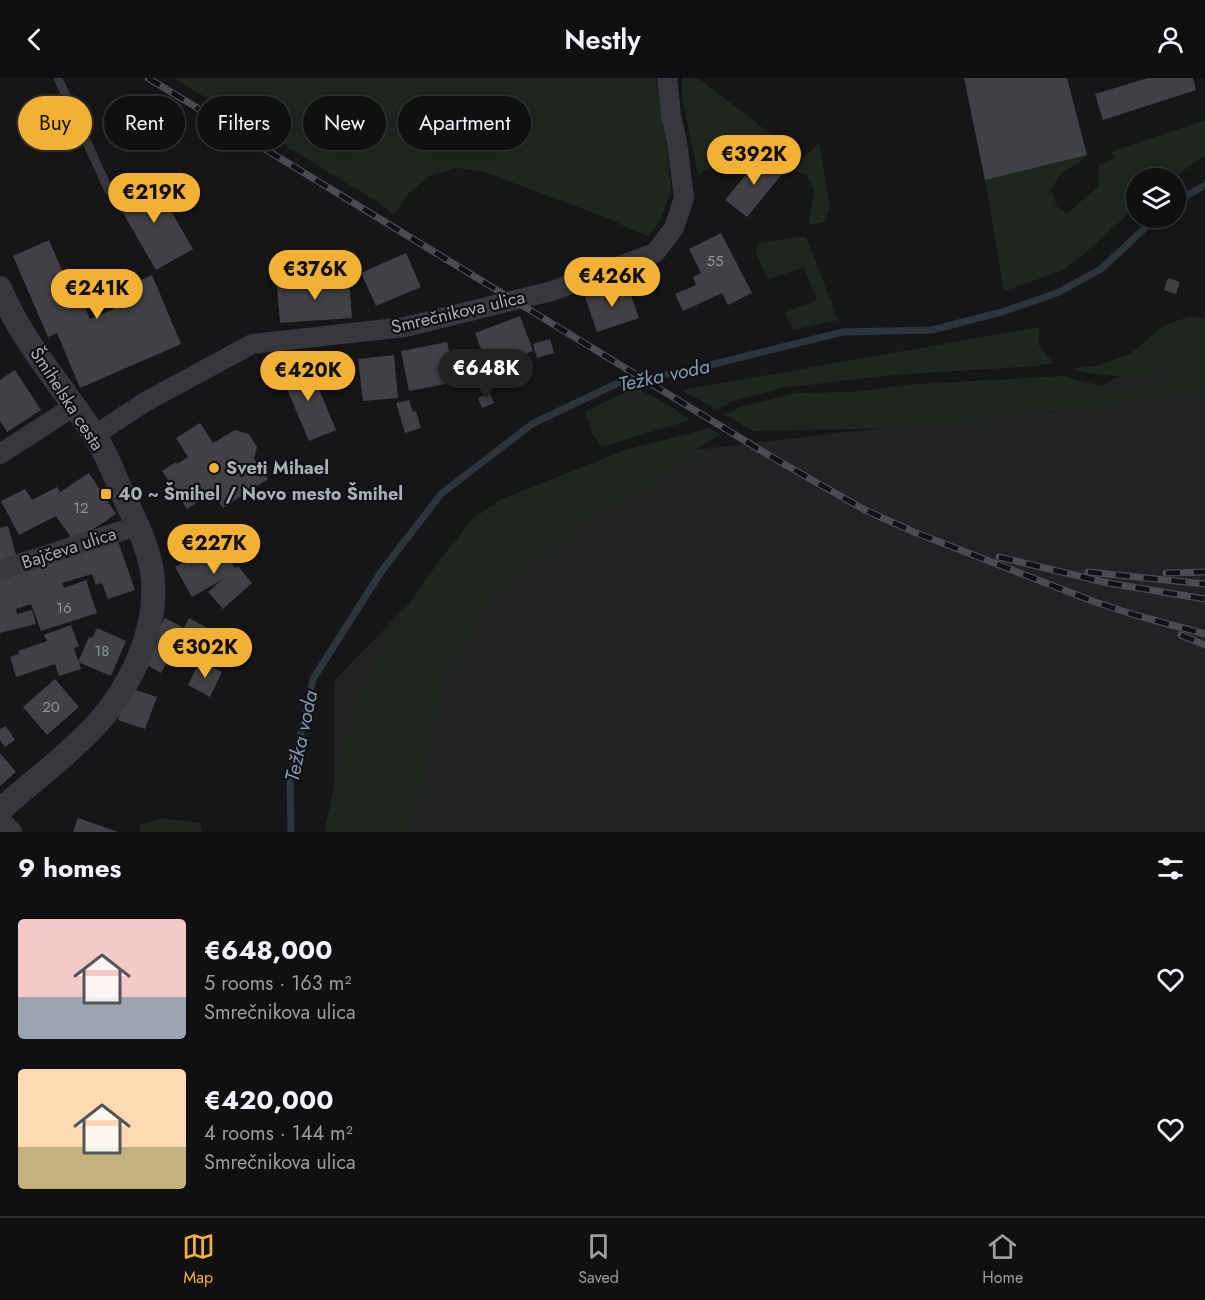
<!DOCTYPE html>
<meta charset="utf-8">
<style>
:root{--surface:#101012;--page:#19191b;--text:#f1f3f6;--muted:#9c9d9f;--line:#303032;--accent:#f2b134}
body{margin:0;font-family:Jost,sans-serif;background:var(--page);color:var(--text);height:100vh;display:flex;flex-direction:column;font-size:22px;white-space:nowrap}
*{box-sizing:border-box;margin:0}
p{font-size:20px;color:var(--muted)}
.icon{flex:none;width:33px;height:33px;fill:none;stroke:currentColor;stroke-width:2;stroke-linecap:round;stroke-linejoin:round}
.map{position:relative;height:754px;overflow:hidden}
.drawer{display:flex;flex-direction:column;background:var(--surface);flex:1}
.drawer>*{flex:none}
.guide{position:absolute;left:18px;top:18px;width:600px;height:54px;display:flex;gap:12px}
.tools{position:absolute;left:1126px;top:90px;display:grid;gap:12px}
.tools a{display:grid;place-items:center;width:60px;height:60px;border-radius:50%;background:var(--surface);box-shadow:0 3px 15px #0003,0 0 0 2px var(--line);font-size:30px}
.price{position:absolute;translate:-50% -51px;padding:0 14px;border-radius:21px;background:var(--accent);color:#111;font-size:20px;line-height:39px;filter:drop-shadow(0 2px 3px #0008)}
.price::after{content:'';position:absolute;left:50%;top:36px;width:18px;height:14px;margin-left:-9px;background:inherit;clip-path:polygon(0 0,100% 0,50% 100%)}
.price.selected{background:#222;color:#fff}
ul{padding:0;list-style:none}
li{display:flex;align-items:center;gap:18px;height:150px;padding:0 18px}
li span{display:grid;place-items:center;flex:none;width:168px;height:120px;border-radius:6px;color:#555}
li>.icon{margin-inline-start:auto}
span .icon{width:72px;height:72px;fill:#fffc;stroke-width:1}
li b{font-size:26px}
h2{display:flex;justify-content:space-between;align-items:center;height:72px;padding:0 18px;font-size:26px}
.chip{padding:0 21px;border-radius:27px;background:var(--surface);box-shadow:0 3px 15px #0003,0 0 0 2px var(--line);font-size:21px;line-height:54px}
.chip.selected{background:var(--accent);color:#111}
header{display:flex;justify-content:space-between;align-items:center;height:78px;padding:0 18px;background:var(--surface);font-size:27px;font-weight:600}
.tabs{display:flex;justify-content:space-around;align-items:center;height:84px;border-top:2px solid var(--line);background:var(--surface);font-size:16px;color:var(--muted)}
.tabs a{display:grid;justify-items:center;gap:3px}
.tabs .selected{color:var(--accent)}
.map>svg:first-child{display:block}
.built{fill:#222225}
.green{fill:#1e261f}
.lines{fill:none;stroke-linecap:round;stroke-linejoin:round}
.stream{stroke:#2c353c;stroke-width:7}
.building{fill:#404145}
.service{stroke:#37383d;stroke-width:9}
.minor{stroke:#37383d;stroke-width:20}
.tertiary{stroke:#37383d;stroke-width:24}
.rail-casing{stroke:#4a4c52;stroke-width:7}
.rail{stroke:#111113;stroke-width:4.5;stroke-dasharray:14;stroke-linecap:butt}
.poi-dot{fill:#f2b134;stroke:#111113;stroke-width:2}
.labels{text-anchor:middle;stroke-width:4.5;stroke-linejoin:round;paint-order:stroke}
.number-label{font-size:15px;fill:#8e929b}
.street-label{font-size:18px;fill:#a8adb8;stroke:#111113}
.poi-label{font-size:18px;font-weight:bold;fill:#a8adb8;stroke:#111113;text-anchor:start}
.water-label{font-size:20px;font-style:italic;fill:#7f9bb3;stroke:#111113}
</style>
<header><svg class="icon" aria-label="back" viewBox="0 0 24 24"><path d="M15 5l-7 7 7 7"/></svg>Nestly<svg class="icon" aria-label="person" viewBox="0 0 24 24"><circle cx="12" cy="8" r="4"/><path d="M4 21q1-7 8-7t8 7"/></svg></header>
<div class="map">
<svg width="1205" height="754" viewBox="0 0 1205 754">
<rect width="100%" height="100%" fill="#161618"/>
<polygon class="built" points="1205,248 1205,754 334,754 334,603 501,430 610,382 837,355 1059,333"/>
<g class="green">
<polygon points="173,0 655,0 667,70 671,114 660,142 649,159 602,138 484,94 457,90 431,97 408,116 394,137 376,123"/>
<polygon points="682,0 698,0 784,66 767,69 748,86 733,78 698,96 682,20"/>
<polygon points="1205,42 1205,77 1173,100 1137,100 1137,128 1082,178 1062,193 1004,213 985,102 1087,77 1078,86 1062,94 1051,111 1057,129 1067,135 1099,108 1098,87 1116,80 1110,74"/>
<polygon points="819,65 830,127 825,144 810,147 809,143 814,114 808,98 796,93 802,82"/>
<polygon points="806,158 838,242 793,252 785,235 817,222 804,189 768,201 756,176 758,165"/>
<path d="M1191,238L1205,240V308L1195,317L906,350L753,353L725,337L739,329L796,315L853,314L917,306L1063,298L1105,309L1135,311L1169,300L1166,294C1130,300 1106,299 1070,291L1099,287L1130,276L1165,247Z"/>
<polygon points="1040,249 1038,266 1053,285 1037,288 893,297 782,310 730,324 717,332 682,312"/>
<polygon points="635,309 665,325 690,342 602,369 592,355 585,334"/>
<polygon points="709,350 721,356 687,377 652,406 603,430 574,449 508,504 489,523 443,599 427,686 409,754 324,754 348,649 369,601 415,517 439,483 471,442 502,421 628,371"/>
<polygon points="161,740 200,745 202,754 140,754 140,747"/>
</g>
<g class="lines">
<g class="stream">
<polyline points="1176,124 1205,107"/>
<polyline points="291,754 290,703 313,601 381,494 441,416 532,346 618,305 690,292 843,254 932,252 1002,234 1057,215 1101,191 1156,140"/>
</g>
</g>
<g class="building">
<polygon points="964,0 1067,0 1087,77 985,102"/>
<polygon points="1148,0 1193,0 1196,12 1103,42 1095,16"/>
<polygon points="762,77 783,95 747,139 725,122"/>
<polygon points="152,100 193,171 156,192 115,121"/>
<polygon points="721,155 752,215 728,227 722,215 683,233 675,216 696,207 693,199 701,195 689,171"/>
<polygon points="49,162 77,227 83,225 90,241 114,231 112,226 131,218 127,208 152,197 181,266 80,310 57,255 48,259 13,178"/>
<polygon points="406,175 421,209 376,228 361,195"/>
<polygon points="1168,200 1180,204 1176,216 1164,212"/>
<polygon points="349,201 352,240 280,245 277,207"/>
<polygon points="627,205 639,240 597,254 585,219"/>
<polygon points="520,238 533,273 488,290 475,255"/>
<polygon points="550,261 554,275 537,280 533,266"/>
<polygon points="447,264 456,304 409,313 401,273"/>
<polygon points="394,277 398,320 363,323 358,281"/>
<polygon points="308,285 336,352 309,363 281,297"/>
<polygon points="15,292 41,332 7,354 0,343 0,302"/>
<polygon points="490,315 494,325 482,330 478,320"/>
<polygon points="409,322 413,334 416,333 421,350 405,355 396,325"/>
<polygon points="200,345 213,365 235,352 249,356 257,369 254,381 268,401 223,430 210,410 197,419 200,422 187,431 162,393 176,384 177,386 188,379 176,360"/>
<polygon points="89,395 116,436 74,464 56,438 19,457 1,423 25,411 32,422 57,409 60,414"/>
<polygon points="8,448 17,480 0,485 0,450"/>
<polygon points="117,460 135,512 108,521 102,505 96,507 92,496 62,505 64,510 86,502 97,535 41,553 31,526 16,531 17,536 32,532 36,546 0,555 0,498"/>
<polygon points="220,463 235,490 238,488 252,505 223,531 208,514 223,501 192,519 175,489"/>
<polygon points="165,540 184,550 189,540 213,553 191,589 171,577 161,595 140,583"/>
<polygon points="71,547 79,568 74,570 81,591 59,598 55,586 16,599 10,579 19,576 18,573 47,563 44,557"/>
<polygon points="97,550 126,563 111,598 78,584 89,559 92,560"/>
<polygon points="200,583 222,594 210,619 188,607"/>
<polygon points="55,601 79,629 47,657 23,629"/>
<polygon points="130,610 157,619 145,651 118,642"/>
<polygon points="6,648 15,662 5,669 0,662 0,651"/>
<polygon points="0,675 16,694 0,708"/>
<polygon points="78,740 118,754 73,754"/>
</g>
<g class="lines">
<polyline class="service" points="58,0 109,113"/>
<g class="minor">
<polyline points="95,357 145,324 252,266 405,249 552,213 655,175 674,150 684,120 677,64 671,37 667,0"/>
<polyline points="0,376 73,329"/>
<polyline points="0,492 137,448"/>
<polyline points="0,741 12,754"/>
</g>
<path class="tertiary" d="M0,210C22,264 62,308 93,355C107,375 115,400 125,421C137,446 151,474 153,502C157,554 130,610 96,647C67,678 32,704 0,732"/>
<defs>
<g id="rail">
<polyline points="148,0 770,378 865,432 914,454 1095,524 1135,537 1205,556"/>
<polyline points="999,479 1108,505 1205,521"/>
<polyline points="1088,494 1205,506"/>
<polyline points="1166,495 1205,494"/>
<polyline points="1181,557 1205,567"/>
</g>
</defs>
<use href="#rail" class="rail-casing"/>
<use href="#rail" class="rail"/>
</g>
<g class="poi-dot">
<circle cx="214" cy="390" r="6"/>
<rect x="100" y="410" width="12" height="12" rx="3"/>
</g>
<g class="labels">
<g class="number-label">
<text x="715" y="188">55</text>
<text x="81" y="435">12</text>
<text x="64" y="535">16</text>
<text x="102" y="578">18</text>
<text x="51" y="634">20</text>
</g>
<g class="street-label">
<text transform="translate(458 234) rotate(-13)" y="6">Smrečnikova ulica</text>
<text transform="translate(67 321) rotate(57)" y="6">Šmihelska cesta</text>
<text transform="translate(69 470) rotate(-18)" y="6">Bajčeva ulica</text>
</g>
<g class="poi-label">
<text x="226" y="396">Sveti Mihael</text>
<text x="118" y="422">40 ~ Šmihel / Novo mesto Šmihel</text>
</g>
<g class="water-label">
<text transform="translate(664 297) rotate(-12)" y="7">Težka voda</text>
<text transform="translate(301 658) rotate(-78)" y="7">Težka voda</text>
</g>
</g>
</svg>
<div class="tools">
<a><svg class="icon" aria-label="layers" viewBox="0 0 24 24"><path d="M12 4l9 5-9 5-9-5zM3 14l9 5 9-5"/></svg></a>
</div>
<b class="price" style="left:754px;top:108px">€392K</b>
<b class="price" style="left:154px;top:146px">€219K</b>
<b class="price" style="left:315px;top:223px">€376K</b>
<b class="price" style="left:612px;top:230px">€426K</b>
<b class="price" style="left:97px;top:242px">€241K</b>
<b class="price selected" style="left:486px;top:322px">€648K</b>
<b class="price" style="left:308px;top:324px">€420K</b>
<b class="price" style="left:214px;top:497px">€227K</b>
<b class="price" style="left:205px;top:601px">€302K</b>
<div class="guide">
<a class="chip selected">Buy</a>
<a class="chip">Rent</a>
<a class="chip">Filters</a>
<a class="chip">New</a>
<a class="chip">Apartment</a>
</div>
</div>
<section class="drawer">
<h2>9 homes<svg class="icon" aria-label="filters" viewBox="0 0 24 24"><path d="M4 7h16M4 17h16"/><circle cx="9" cy="7" r="2"/><circle cx="15" cy="17" r="2"/></svg></h2>
<ul>
<li><span style="background:linear-gradient(#f6c9c9 65%,#9aa5b1 0)"><svg class="icon" aria-label="home" viewBox="0 0 24 24"><path d="M3 11l9-7 9 7M6 9v11h12V9"/></svg></span><div><b>€648,000</b><p>5 rooms · 163 m²</p><p>Smrečnikova ulica</p></div><svg class="icon" aria-label="heart" viewBox="0 0 24 24"><path d="M12 20l-8-8c-3-5 5-10 8-4 3-6 11-1 8 4z"/></svg></li>
<li><span style="background:linear-gradient(#ffd9b3 65%,#c2b280 0)"><svg class="icon" aria-label="home" viewBox="0 0 24 24"><path d="M3 11l9-7 9 7M6 9v11h12V9"/></svg></span><div><b>€420,000</b><p>4 rooms · 144 m²</p><p>Smrečnikova ulica</p></div><svg class="icon" aria-label="heart" viewBox="0 0 24 24"><path d="M12 20l-8-8c-3-5 5-10 8-4 3-6 11-1 8 4z"/></svg></li>
</ul>
</section>
<nav class="tabs">
<a class="selected"><svg class="icon" aria-label="map" viewBox="0 0 24 24"><path d="M3 6l6-2 6 2 6-2v14l-6 2-6-2-6 2zM9 4v14M15 6v14"/></svg>Map</a>
<a><svg class="icon" aria-label="saved" viewBox="0 0 24 24"><path d="M7 4h10v16l-5-4-5 4z"/></svg>Saved</a>
<a><svg class="icon" aria-label="home" viewBox="0 0 24 24"><path d="M3 11l9-7 9 7M6 9v11h12V9"/></svg>Home</a>
</nav>
